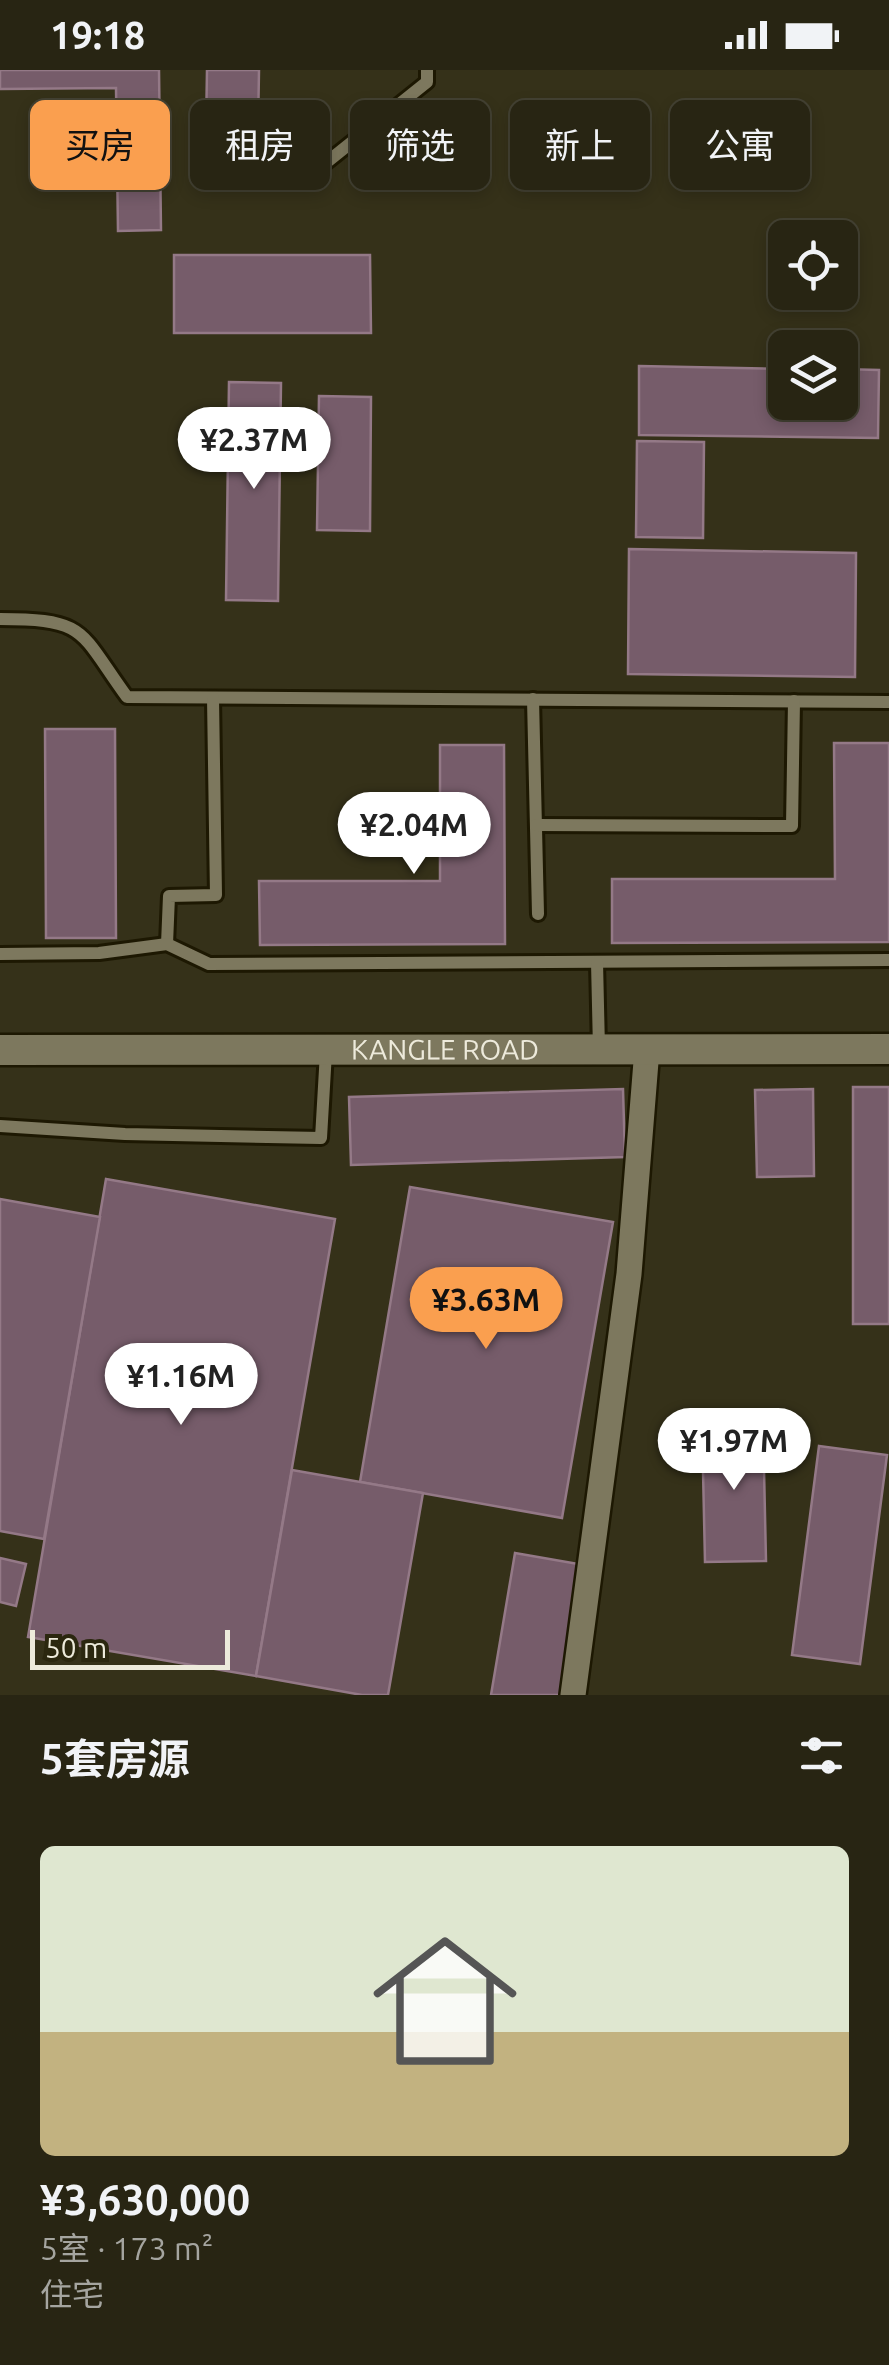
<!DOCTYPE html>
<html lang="zh">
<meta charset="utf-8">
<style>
:root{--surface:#282513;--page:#343121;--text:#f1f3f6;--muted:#a5a5a0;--line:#444233;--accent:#fa9f4f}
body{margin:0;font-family:Ubuntu,"Noto Sans SC",sans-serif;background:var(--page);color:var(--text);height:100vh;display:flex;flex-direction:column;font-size:38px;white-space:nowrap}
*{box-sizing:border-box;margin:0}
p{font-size:32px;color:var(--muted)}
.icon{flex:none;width:55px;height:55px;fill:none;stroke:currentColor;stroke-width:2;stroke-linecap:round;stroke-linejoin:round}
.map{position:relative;height:1625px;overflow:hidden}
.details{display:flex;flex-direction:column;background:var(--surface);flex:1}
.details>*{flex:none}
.hud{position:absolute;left:30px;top:30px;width:830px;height:90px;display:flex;gap:20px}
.controls{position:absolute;left:768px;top:150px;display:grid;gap:20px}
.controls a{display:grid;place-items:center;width:90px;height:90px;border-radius:15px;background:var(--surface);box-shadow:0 5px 15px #0003,0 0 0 2px var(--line);font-size:50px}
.scale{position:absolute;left:30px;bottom:25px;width:200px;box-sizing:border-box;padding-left:10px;border:5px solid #edeadb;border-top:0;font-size:28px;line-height:35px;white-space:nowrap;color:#edeadb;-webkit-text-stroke:8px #2b270f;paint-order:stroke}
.price{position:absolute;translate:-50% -85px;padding:0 22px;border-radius:35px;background:#fff;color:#222;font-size:32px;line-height:65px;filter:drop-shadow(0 2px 5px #0008)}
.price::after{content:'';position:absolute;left:50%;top:60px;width:30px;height:22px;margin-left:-15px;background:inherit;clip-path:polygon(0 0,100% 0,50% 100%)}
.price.on{background:var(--accent);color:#111}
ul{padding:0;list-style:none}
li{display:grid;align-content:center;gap:20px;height:530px;padding:0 40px}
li+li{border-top:2px solid var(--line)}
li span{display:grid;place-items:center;height:310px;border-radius:15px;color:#555}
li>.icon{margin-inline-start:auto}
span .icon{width:180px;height:180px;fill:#fffc;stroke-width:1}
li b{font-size:42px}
h2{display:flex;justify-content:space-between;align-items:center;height:120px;padding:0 40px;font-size:42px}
.chip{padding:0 35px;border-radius:15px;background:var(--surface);box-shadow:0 5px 15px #0003,0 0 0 2px var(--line);font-size:35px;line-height:90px}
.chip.on{background:var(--accent);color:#111}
.status{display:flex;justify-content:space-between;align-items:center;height:70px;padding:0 50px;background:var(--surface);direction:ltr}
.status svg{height:28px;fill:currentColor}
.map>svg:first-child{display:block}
.building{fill:#765c6a;stroke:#947987;stroke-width:2.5}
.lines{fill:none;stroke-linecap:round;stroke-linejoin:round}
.lane-casing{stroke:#1d1802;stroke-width:18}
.street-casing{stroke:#1d1802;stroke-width:30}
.secondary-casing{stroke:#1d1802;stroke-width:35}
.lane{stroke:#7d785e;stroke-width:12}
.street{stroke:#7d785e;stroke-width:25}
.secondary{stroke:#7d785e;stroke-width:30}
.labels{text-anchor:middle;stroke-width:10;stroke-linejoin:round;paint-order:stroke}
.street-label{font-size:28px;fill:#edeadb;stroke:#2b270f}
</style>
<div class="status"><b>19:18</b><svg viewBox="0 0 49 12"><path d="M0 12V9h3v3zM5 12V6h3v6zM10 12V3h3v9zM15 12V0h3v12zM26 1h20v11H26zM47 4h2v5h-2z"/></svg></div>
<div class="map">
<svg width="889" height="1625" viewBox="0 0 889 1625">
<rect width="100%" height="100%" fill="#353119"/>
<g class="building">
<polygon points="0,0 159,0 161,160 118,161 116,18 0,19"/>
<polygon points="207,0 259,0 258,60 206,59"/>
<polygon points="174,185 370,185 371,263 174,263"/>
<polygon points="639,296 785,299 785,332 840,332 840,299 879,300 878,368 639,365"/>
<polygon points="229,312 281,313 278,531 226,530"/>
<polygon points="319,326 371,327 370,461 317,460"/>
<polygon points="637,371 704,372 703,468 636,467"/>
<polygon points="629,479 856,483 855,607 628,604"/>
<polygon points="45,659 115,659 116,868 46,868"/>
<polygon points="834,673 889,673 889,872 612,873 612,809 835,809"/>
<polygon points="440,675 504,675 505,874 260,875 259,811 440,811"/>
<rect x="853" y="1017" width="36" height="237"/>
<polygon points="623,1019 625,1087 351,1095 349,1027"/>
<polygon points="813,1019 814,1106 757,1107 755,1020"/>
<polygon points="106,1109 335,1149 256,1606 28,1567"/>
<polygon points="410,1117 613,1152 562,1448 360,1412"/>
<polygon points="0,1129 100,1147 44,1469 0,1461"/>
<polygon points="763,1353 766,1491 705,1492 702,1355"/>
<polygon points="819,1376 887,1385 860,1594 792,1585"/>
<polygon points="292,1400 423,1423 388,1625 362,1625 256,1606"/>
<polygon points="515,1483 584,1495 561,1625 491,1625"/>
<polygon points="0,1488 26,1494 16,1536 0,1532"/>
</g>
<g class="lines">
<defs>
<g id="lane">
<polyline points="327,92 427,12 427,0"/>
<path d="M0,549C88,549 79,561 127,627L889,632"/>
<polyline points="533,629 538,844"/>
<polyline points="536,755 792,756 794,631"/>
<polyline points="167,874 169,826 216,825 213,628"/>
<polyline points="0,884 99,883 167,874 209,894 889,890"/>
<polyline points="597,892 599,979"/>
<polyline points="0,1056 125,1064 321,1068 326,982"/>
</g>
<polyline id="street" points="573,1625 629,1204 647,979"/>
<g id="secondary">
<path id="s1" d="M0,980L889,979"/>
</g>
</defs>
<use href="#lane" class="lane-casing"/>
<use href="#street" class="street-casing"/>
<use href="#secondary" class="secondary-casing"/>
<use href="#lane" class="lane"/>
<use href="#street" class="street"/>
<use href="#secondary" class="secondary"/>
</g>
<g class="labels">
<g class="street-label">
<text dy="10" stroke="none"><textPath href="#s1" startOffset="445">KANGLE ROAD</textPath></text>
</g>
</g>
</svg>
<div class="controls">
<a><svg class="icon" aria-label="locate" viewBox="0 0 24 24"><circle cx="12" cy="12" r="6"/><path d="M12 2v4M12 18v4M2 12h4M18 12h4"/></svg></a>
<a><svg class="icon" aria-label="layers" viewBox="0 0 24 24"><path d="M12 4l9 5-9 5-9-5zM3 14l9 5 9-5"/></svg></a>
</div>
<div class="scale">50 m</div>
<b class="price" style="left:254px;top:422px">¥2.37M</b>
<b class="price" style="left:414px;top:807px">¥2.04M</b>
<b class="price on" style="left:486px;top:1282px">¥3.63M</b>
<b class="price" style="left:181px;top:1358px">¥1.16M</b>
<b class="price" style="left:734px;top:1423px">¥1.97M</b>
<div class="hud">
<a class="chip on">买房</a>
<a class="chip">租房</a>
<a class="chip">筛选</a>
<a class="chip">新上</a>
<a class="chip">公寓</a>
</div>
</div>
<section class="details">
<h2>5套房源<svg class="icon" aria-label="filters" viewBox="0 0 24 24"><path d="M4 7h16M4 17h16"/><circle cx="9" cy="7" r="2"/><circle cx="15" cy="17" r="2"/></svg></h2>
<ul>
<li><span style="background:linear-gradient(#dfe7d0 60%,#c2b280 0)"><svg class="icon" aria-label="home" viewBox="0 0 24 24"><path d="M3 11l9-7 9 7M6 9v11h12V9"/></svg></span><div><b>¥3,630,000</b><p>5室 · 173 m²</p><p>住宅</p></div></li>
</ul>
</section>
